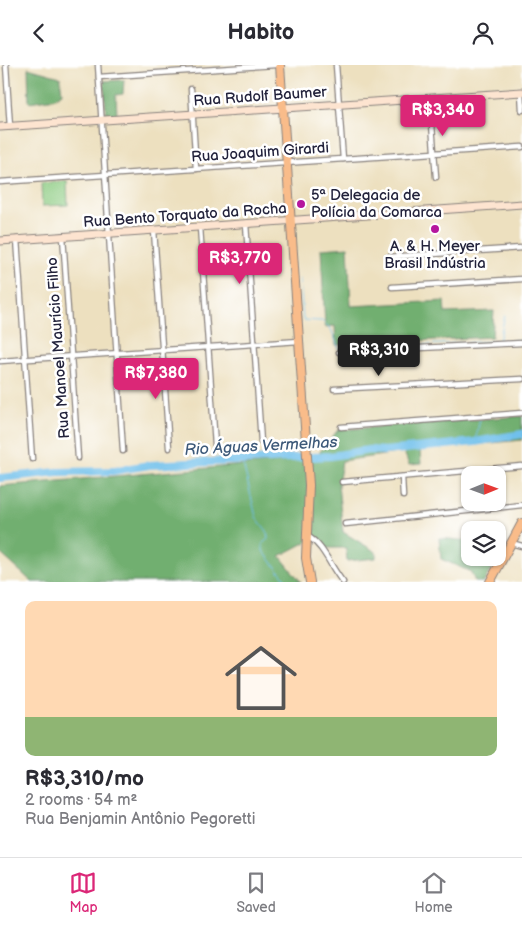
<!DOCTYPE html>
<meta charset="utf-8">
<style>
:root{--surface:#fff;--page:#f2f2f3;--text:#2b2b33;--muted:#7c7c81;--line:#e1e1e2;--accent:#db2777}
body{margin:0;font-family:"Balsamiq Sans",sans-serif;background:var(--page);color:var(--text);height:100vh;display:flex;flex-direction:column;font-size:19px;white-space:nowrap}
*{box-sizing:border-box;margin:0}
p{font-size:16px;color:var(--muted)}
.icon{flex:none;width:28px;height:28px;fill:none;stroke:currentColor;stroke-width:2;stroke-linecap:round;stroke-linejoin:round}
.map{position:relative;height:517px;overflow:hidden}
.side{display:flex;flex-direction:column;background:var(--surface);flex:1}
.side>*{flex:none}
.needle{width:32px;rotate:89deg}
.tools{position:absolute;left:461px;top:401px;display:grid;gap:10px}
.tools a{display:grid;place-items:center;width:45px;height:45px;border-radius:10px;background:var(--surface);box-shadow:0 1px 4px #0004;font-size:25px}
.price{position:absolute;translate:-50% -42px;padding:0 11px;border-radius:5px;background:var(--accent);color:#fff;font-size:16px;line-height:32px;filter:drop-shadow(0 1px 2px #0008)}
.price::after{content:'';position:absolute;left:50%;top:30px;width:15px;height:11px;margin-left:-8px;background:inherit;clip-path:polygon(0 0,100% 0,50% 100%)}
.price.selected{background:#222;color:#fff}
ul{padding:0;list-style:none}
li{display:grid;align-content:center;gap:10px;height:265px;padding:0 25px}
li+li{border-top:1px solid var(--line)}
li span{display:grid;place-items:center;height:155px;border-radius:10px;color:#555}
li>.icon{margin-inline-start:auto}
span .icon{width:90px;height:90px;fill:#fffc;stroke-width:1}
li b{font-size:21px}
header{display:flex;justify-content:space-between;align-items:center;height:65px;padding:0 25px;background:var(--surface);font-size:22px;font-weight:700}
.menu{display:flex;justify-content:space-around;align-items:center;height:70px;border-top:1px solid var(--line);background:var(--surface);font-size:14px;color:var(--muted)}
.menu a{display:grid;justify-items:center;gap:2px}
.menu .selected{color:var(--accent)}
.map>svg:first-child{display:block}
.green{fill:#8ccb81;stroke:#57765e}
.forest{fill:#71af6f;stroke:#4a6855}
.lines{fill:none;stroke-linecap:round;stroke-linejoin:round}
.stream{stroke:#70c0eb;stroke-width:1}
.river{stroke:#70c0eb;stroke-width:8}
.street-casing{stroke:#88817d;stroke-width:7}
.secondary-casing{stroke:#88817d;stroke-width:9}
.primary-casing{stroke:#88817d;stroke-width:10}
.street{stroke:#fff;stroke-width:4.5}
.secondary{stroke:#fde4d0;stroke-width:7}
.primary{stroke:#f9bc8a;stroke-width:8}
.poi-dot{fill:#b5179e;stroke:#fff;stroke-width:2}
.labels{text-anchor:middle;stroke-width:5;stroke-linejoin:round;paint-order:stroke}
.street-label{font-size:15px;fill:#22223b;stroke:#fff}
.poi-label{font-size:15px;fill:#22223b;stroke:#fff;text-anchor:start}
.water-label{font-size:16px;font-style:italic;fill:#3d5979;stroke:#fff}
</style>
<header><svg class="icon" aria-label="back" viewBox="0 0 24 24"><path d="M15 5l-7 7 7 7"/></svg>Habito<svg class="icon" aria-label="person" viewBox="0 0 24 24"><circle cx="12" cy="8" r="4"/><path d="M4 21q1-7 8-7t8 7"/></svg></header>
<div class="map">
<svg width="522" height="517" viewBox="0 0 522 517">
<rect width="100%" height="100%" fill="#fff"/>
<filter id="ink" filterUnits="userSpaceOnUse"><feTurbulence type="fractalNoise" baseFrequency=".02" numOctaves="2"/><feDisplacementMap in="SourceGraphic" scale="10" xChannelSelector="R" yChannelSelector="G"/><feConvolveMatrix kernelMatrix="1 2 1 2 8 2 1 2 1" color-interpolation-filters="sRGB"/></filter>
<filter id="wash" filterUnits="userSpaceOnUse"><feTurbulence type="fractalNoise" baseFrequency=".0096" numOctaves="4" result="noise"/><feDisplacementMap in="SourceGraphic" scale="20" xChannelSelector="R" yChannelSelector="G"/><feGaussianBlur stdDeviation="1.12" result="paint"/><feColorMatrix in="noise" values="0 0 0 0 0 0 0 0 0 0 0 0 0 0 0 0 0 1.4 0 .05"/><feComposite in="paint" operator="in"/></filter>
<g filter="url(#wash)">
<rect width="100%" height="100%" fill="#ede0bf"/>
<polygon class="green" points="67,116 68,140 42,141 41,118"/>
<g class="forest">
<polygon points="28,3 60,12 62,28 55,33 29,37"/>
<polygon points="124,15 123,29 116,30 117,51 106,51 104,16"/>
<polygon points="348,182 351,241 444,236 445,248 494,246 492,272 336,280 335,261 325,262 321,184"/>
<polygon points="522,351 522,375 420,385 421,399 409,400 404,387 342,396 338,420 343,467 376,487 376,493 347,496 346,483 324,483 316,472 280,491 301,517 32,517 0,488 0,421 314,394 338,365"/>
<polygon points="439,473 470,476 470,492 497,493 484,517 475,517 471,507 441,494"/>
</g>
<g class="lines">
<g class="stream">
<polyline points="300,214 303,255 322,256 331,264 339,284 522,275"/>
<polyline points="499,276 505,251"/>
<polyline points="475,377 480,354"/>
<polyline points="240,394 243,398 256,452 267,466 268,474 263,478 263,486 288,517"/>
</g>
<polyline class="river" points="0,413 57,407 112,406 149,400 331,391 369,385 385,386 475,377 522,369"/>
</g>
</g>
<g filter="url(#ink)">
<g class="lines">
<defs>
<g id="street">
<polyline points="6,0 10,62"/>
<polyline points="98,0 123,386"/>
<polyline points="336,0 343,94"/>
<polyline points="99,12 275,0"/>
<polyline points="191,24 196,104"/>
<polyline points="521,27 522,45"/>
<polyline points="430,33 436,112"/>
<polyline points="0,117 522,82"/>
<polyline points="246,159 261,377"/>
<polyline points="200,162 215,380"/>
<polyline points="154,165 169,383"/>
<polyline points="63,171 78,393"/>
<polyline points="17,174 32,394"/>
<polyline points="388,192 522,183"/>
<polyline points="392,222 522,214"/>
<polyline points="339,287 522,278"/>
<polyline points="0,296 299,276"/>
<polyline points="334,324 522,314"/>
<polyline points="341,362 522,348"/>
<polyline points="402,412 403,431"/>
<polyline points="342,417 522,401"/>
<polyline points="345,459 522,440"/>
<path d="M307,471C323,479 331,503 343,517"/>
<polyline points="511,478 522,481"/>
</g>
<g id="secondary">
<polyline points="0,62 522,27"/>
<polyline points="0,176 522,139"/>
</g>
<g id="primary">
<polyline points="280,0 309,420 306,493 310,517"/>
<polyline points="490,517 522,458"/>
</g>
</defs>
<use href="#street" class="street-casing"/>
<use href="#secondary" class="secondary-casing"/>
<use href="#primary" class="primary-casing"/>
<use href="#street" class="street"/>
<use href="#secondary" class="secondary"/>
<use href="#primary" class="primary"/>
</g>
</g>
<g class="poi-dot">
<circle cx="301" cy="139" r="5"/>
<circle cx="435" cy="164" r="5"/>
</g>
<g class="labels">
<g class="street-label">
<text transform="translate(260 31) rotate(-4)" y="5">Rua Rudolf Baumer</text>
<text transform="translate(260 87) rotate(-4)" y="5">Rua Joaquim Girardi</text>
<text transform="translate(185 150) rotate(-4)" y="5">Rua Bento Torquato da Rocha</text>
<text transform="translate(58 283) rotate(-94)" y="5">Rua Manoel Maurício Filho</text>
</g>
<g class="poi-label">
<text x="311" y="135">5ª Delegacia de<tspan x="311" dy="17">Polícia da Comarca</tspan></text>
<text x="435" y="186" text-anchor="middle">A. &amp; H. Meyer<tspan x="435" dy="17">Brasil Indústria</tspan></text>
</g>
<g class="water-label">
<text transform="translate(261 380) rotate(-3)" y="6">Rio Águas Vermelhas</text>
</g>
</g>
</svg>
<div class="tools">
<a><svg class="needle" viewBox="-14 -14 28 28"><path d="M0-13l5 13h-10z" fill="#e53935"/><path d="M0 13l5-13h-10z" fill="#7c7c81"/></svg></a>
<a><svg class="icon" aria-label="layers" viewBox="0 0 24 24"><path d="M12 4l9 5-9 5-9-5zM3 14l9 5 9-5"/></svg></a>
</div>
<b class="price" style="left:443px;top:72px">R$3,340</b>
<b class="price" style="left:240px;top:220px">R$3,770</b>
<b class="price selected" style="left:379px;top:312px">R$3,310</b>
<b class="price" style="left:156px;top:335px">R$7,380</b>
</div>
<section class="side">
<ul>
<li><span style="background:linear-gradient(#ffd9b3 75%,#8fb573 0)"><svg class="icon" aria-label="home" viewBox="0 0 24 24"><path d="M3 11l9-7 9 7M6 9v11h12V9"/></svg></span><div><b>R$3,310/mo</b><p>2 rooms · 54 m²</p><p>Rua Benjamin Antônio Pegoretti</p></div></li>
</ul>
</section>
<nav class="menu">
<a class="selected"><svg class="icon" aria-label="map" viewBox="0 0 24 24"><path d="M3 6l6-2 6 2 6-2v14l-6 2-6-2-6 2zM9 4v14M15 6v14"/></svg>Map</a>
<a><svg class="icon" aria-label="saved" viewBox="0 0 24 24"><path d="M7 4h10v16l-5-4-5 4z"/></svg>Saved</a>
<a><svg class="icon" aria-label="home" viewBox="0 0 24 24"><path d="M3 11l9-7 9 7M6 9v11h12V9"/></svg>Home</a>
</nav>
